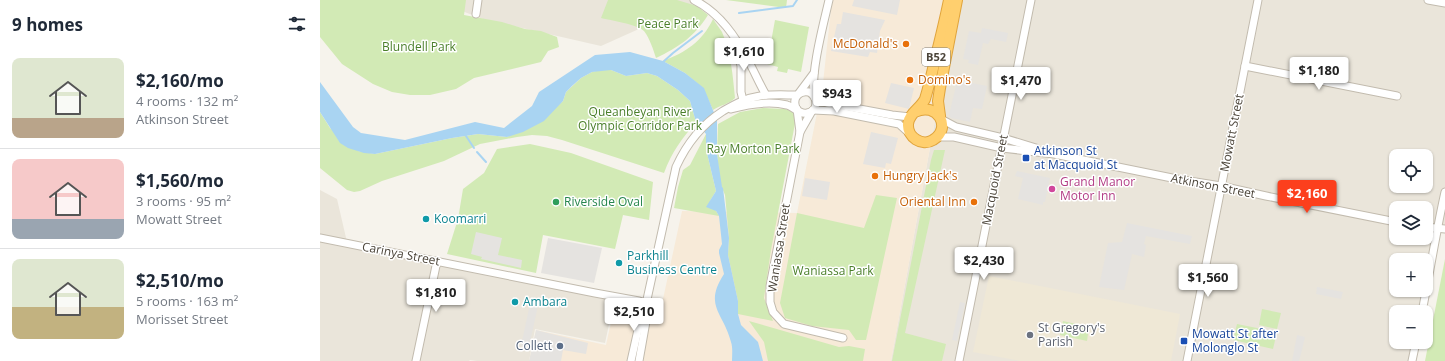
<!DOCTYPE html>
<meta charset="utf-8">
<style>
:root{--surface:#fff;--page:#f2f2f3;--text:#1f2937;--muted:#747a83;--line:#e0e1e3;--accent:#fc3f1d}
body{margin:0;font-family:"Open Sans",sans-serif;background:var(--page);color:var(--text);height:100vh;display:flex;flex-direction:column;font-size:15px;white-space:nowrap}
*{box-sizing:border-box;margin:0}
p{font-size:13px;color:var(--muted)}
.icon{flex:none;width:22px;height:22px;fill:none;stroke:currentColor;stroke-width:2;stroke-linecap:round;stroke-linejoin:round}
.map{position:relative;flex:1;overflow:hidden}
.details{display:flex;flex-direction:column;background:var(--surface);width:320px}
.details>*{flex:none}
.buttons{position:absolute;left:1069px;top:149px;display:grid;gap:8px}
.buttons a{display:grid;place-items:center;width:44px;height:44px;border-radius:8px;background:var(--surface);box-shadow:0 1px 3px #0004;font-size:20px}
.price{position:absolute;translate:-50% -34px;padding:0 9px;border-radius:4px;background:#fff;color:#222;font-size:13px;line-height:26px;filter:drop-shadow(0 1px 2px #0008)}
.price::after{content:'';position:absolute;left:50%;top:24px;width:12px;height:9px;margin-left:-6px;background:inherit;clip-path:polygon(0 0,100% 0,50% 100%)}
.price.current{background:var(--accent);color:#fff}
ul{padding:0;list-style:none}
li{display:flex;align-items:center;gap:12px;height:100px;padding:0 12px}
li+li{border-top:1px solid var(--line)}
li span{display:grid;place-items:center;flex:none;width:112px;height:80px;border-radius:8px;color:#555}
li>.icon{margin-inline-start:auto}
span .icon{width:48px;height:48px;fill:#fffc;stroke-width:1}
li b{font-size:17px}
h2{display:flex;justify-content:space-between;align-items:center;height:48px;padding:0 12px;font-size:17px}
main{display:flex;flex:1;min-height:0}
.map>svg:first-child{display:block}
.residential{fill:#eae5da;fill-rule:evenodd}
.commercial{fill:#f7ead8}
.education{fill:#efe8d6}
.green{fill:#d2eab5}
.parking{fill:#e5e3e0}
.water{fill:#a9d4f2}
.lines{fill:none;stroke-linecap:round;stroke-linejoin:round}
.stream{stroke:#a9d4f2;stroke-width:2}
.minor-casing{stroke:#c2bbae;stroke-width:9}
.highway-casing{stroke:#e0a43c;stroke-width:12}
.minor{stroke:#fff;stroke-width:7}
.highway{stroke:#ffcf6e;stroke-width:10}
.food-dot{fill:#e8710a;stroke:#fff;stroke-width:1.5}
.transit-dot{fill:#1a4fb4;stroke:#fff;stroke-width:1.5}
.hotel-dot{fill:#d1479c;stroke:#fff;stroke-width:1.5}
.leisure-dot{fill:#2e9e5b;stroke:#fff;stroke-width:1.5}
.culture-dot{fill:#0f9aa8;stroke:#fff;stroke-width:1.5}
.worship-dot{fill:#6b7280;stroke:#fff;stroke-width:1.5}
.service-dot{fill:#5c6f8a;stroke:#fff;stroke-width:1.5}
.labels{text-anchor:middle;stroke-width:3;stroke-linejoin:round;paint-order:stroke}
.shield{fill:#fff;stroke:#817c74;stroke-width:1}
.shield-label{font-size:11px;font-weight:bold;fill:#4b4439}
.park-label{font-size:12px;fill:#4a7f2a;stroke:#fff}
.food-label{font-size:12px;fill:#c56008;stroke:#fff;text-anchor:end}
.street-label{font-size:12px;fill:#4b4439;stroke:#fff}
.transit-label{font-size:12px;fill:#164399;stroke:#fff;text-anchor:start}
.hotel-label{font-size:12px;fill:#b23c85;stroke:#fff;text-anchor:start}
.leisure-label{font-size:12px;fill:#27864d;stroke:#fff;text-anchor:start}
.culture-label{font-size:12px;fill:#0d838f;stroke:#fff;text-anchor:start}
.worship-label{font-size:12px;fill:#5b616d;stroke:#fff;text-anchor:start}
.service-label{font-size:12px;fill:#4e5e75;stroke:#fff;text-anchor:end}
</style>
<main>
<section class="details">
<h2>9 homes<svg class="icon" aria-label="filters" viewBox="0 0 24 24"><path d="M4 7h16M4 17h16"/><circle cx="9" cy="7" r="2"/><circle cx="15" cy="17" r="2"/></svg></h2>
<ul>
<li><span style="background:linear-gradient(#dfe7d0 75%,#b9a48a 0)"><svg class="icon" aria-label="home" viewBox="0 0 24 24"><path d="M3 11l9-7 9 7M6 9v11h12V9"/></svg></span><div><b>$2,160/mo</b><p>4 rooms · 132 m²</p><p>Atkinson Street</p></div></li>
<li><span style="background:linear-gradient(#f6c9c9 75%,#9aa5b1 0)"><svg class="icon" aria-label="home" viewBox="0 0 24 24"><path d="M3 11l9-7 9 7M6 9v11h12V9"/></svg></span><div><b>$1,560/mo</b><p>3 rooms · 95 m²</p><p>Mowatt Street</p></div></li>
<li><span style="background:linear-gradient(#dfe7d0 60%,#c2b280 0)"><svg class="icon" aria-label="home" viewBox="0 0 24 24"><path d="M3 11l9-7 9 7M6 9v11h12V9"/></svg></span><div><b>$2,510/mo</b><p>5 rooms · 163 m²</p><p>Morisset Street</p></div></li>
</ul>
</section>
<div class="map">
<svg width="1125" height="361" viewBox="0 0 1125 361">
<rect width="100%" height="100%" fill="#f6f3ec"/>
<g class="residential">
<polygon points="113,0 379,0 379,2 281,46 163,19"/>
<path d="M637,0H1125V228L1120,227L1103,312H1076V342H1097L1093,361H571ZM1076,156H1106V186H1076ZM1076,208H1106V238H1076ZM1076,260H1106V290H1076Z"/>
<polygon points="0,190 17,199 27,242 294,301 285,343 215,329 209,361 157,361 150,360 149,361 0,361"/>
</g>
<polygon class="commercial" points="512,0 637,0 571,361 209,361 216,330 286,345 295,304 340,313 362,211 477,213 503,83"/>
<polygon class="education" points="669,276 860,314 851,361 700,361 653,352"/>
<g class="green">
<polygon points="0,0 146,0 144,15 182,22 205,29 221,31 237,37 239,47 228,51 221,62 154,78 136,89 110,95 90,95 72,92 53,84 22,64 0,37"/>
<path d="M288,0H357L377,6L388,15C374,37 359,47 336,58C333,49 330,39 324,31C319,25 290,20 281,18Z"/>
<polygon points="406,0 467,0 466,8"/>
<path d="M393,19C396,23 399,28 402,32C411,52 413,77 415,98C409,104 401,105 393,110L383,88L365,73L343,61C366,52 382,42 393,19Z"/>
<polygon points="455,20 489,27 481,72 468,69 467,73 457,71 458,67 447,64"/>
<path d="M280,70H291L306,76L327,73L337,76L358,90L370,101L376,122C362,139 352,151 344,173L242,140L227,136L212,135L197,137L160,144L124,161L62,181L40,191L34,192L27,190L0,168V112L10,128L38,151L55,154L132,138L158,134L187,137L236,107L243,101L246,92L261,78L272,72Z"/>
<polygon points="443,108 465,109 477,113 451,250 444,298 453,321 418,314 418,301 408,255 409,238 405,195 400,183 397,154 398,124 420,112"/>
<polygon points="386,134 386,149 396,191 390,201 399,216 354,208 358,187 363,170 370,165"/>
<polygon points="210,144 251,153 333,182 329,220 303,215 295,249 223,235 216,273 127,254 138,219 143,189 164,173 177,149"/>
<polygon points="614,150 625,150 585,333 626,344 622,361 572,361 611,160"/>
<polygon points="556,195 577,198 546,340 536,340 529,330 492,326 465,318 460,303 477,213 544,228"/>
<polygon points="1125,259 1125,361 1105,361"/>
<polygon points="942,309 961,313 957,329 939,325"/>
<polygon points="429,321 519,347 529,346 545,349 543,361 448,361 444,342"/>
<polygon points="743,321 769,327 767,341 740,335"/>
<polygon points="917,324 957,332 953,349 913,340"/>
</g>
<g class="parking">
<polygon points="534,0 580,0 577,15 532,6"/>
<polygon points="523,12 565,20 560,31 557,53 550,52 548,57 511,51 517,24 521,24"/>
<polygon points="662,28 688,33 686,42 671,39 668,44 663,43 658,65 648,63 649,60 643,59 649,31 661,33"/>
<polygon points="641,81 667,86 662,109 653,108 650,122 631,118 629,115 636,86 640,86"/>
<polygon points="571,83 594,88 589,109 565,103"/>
<polygon points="551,132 578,138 571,164 566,163 565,168 543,164"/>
<polygon points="697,171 730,178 725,202 723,202 723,205 698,199 703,178 695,176"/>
<polygon points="485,178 510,182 507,200 482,196"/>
<polygon points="807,223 872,236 870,244 826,236 824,244 826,245 824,257 812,254 804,290 779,287 788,243 802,242"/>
<polygon points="156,232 182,238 178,255 202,260 201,268 161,259 162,257 151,254"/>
<polygon points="228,238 282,248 274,283 221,273"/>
<polygon points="997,287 1023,292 1021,299 996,294"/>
<polygon points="211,299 219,301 209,347 201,346"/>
<polygon points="640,302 645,303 637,341 632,340"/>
<polygon points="216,330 268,343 266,354 243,350 241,361 209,361"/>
<polygon points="977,335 985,337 981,354 979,361 972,361"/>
</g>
<path class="water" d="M310,52L343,61L365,73L384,88L397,120V154L402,187L403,188L409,238L408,255L418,301V314L421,325L438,342L443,361H412C412,355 413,348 411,342C404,313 383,306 404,274L399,253V250L402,244L399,216L396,211L386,207L396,191L386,149V134L376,122L370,101L358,90L337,76L327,73L306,76L291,70L272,72L261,78L252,86L246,92L243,101L224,121L203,132L187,137L158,134L132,138L55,154L44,153L28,148L20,143L0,112V82L33,127L41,133L85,140L155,122L184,128L212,106L219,92L275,55Z"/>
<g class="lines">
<g class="stream">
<polyline points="419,13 473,6 477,0"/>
<polyline points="343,62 353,53 382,31"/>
<polyline points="146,136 154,148"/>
<polyline points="157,152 166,162"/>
</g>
<defs>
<g id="minor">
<path d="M374,0C400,13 416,37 429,62C435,73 440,85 446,95"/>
<polyline points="1108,0 1125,3"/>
<polyline points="156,14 158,0"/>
<polyline points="417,46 421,66 421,92 423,100"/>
<polyline points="925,66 1077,96"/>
<polyline points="479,93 494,73"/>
<path d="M495,97C489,77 504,22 509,0"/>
<polyline points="495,98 507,103 572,115 590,117"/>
<path d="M411,109C429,104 450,101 467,105C474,107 480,115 487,113C499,111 498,97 489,92C479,90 472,98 476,108"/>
<polyline points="477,109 480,132 450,286 450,302 453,312 464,324 523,338"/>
<polyline points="493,110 514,111 579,124 590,134"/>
<polyline points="621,119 636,127 683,138 716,148"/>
<polyline points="480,132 492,111"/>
<polyline points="617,137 634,137 682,148 734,154 857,179 901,186 946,196 1076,222"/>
<polyline points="1106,227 1125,229"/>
<polyline points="0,238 275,293 319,301 326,304"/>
<path d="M1102,312C1110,272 1116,232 1125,192"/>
<polyline points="96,361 117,261"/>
<polyline points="311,361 322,312 326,304"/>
<path d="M319,361L327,316L326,304L356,167C367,143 381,125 403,111C415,104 426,98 440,96C452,94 465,95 477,95"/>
<polyline points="639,361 711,0"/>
<polyline points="867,361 938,0"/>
<polyline points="1092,361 1096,342"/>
</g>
<g id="highway">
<path d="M595,112C617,101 633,128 613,140C602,147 587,137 588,124C589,113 601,108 605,99C609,86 612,73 615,60C620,40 625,20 629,0"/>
<polyline points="620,116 618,101 620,88 637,0"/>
</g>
</defs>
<use href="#minor" class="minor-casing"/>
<use href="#highway" class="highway-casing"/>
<use href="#minor" class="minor"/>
<use href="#highway" class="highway"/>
</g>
<g class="food-dot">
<circle cx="586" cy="44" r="4"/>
<circle cx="590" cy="80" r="4"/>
<circle cx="555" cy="176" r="4"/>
<circle cx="654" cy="202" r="4"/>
</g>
<g class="transit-dot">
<rect x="702" y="154" width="8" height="8" rx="2"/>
<rect x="860" y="337" width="8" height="8" rx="2"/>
</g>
<circle class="hotel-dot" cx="732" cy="189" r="4"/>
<circle class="leisure-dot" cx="236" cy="202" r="4"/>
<g class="culture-dot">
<circle cx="106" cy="219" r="4"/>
<circle cx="299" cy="263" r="4"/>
<circle cx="195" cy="302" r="4"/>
</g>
<circle class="worship-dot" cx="710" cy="335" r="4"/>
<circle class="service-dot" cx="240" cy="346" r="4"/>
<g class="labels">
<rect class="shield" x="602" y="48" width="28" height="18" rx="3"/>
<g class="shield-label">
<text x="616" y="61">B52</text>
</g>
<g class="park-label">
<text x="348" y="28">Peace Park</text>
<text x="99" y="51">Blundell Park</text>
<text x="320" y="116">Queanbeyan River<tspan x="320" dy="14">Olympic Corridor Park</tspan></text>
<text x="433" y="153">Ray Morton Park</text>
<text x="513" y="275">Waniassa Park</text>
</g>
<g class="food-label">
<text x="578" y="48">McDonald's</text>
<text x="598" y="84" text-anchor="start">Domino's</text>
<text x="563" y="180" text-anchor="start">Hungry Jack's</text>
<text x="646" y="206">Oriental Inn</text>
</g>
<g class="street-label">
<text transform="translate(912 133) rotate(-79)" y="4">Mowatt Street</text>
<text transform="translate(675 180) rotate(-79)" y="4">Macquoid Street</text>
<text transform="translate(893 186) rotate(11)" y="4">Atkinson Street</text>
<text transform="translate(459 248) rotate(-81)" y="4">Waniassa Street</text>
<text transform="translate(81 254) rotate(11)" y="4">Carinya Street</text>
</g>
<g class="transit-label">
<text x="714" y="155">Atkinson St<tspan x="714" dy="14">at Macquoid St</tspan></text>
<text x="872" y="338">Mowatt St after<tspan x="872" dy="14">Molonglo St</tspan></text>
</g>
<g class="hotel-label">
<text x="740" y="186">Grand Manor<tspan x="740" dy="14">Motor Inn</tspan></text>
</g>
<g class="leisure-label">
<text x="244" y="206">Riverside Oval</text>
</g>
<g class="culture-label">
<text x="114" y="223">Koomarri</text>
<text x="307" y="260">Parkhill<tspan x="307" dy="14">Business Centre</tspan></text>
<text x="203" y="306">Ambara</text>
</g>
<g class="worship-label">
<text x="718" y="332">St Gregory's<tspan x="718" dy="14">Parish</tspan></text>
</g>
<g class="service-label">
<text x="232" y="350">Collett</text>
</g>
</g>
</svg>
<div class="buttons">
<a><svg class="icon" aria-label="locate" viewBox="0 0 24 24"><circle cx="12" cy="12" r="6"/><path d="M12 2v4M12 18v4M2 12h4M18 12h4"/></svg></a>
<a><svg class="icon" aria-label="layers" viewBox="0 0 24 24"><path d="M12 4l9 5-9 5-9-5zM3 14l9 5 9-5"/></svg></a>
<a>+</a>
<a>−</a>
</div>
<b class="price" style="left:424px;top:72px">$1,610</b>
<b class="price" style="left:999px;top:91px">$1,180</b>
<b class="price" style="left:701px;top:101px">$1,470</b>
<b class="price" style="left:517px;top:114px">$943</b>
<b class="price current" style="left:987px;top:214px">$2,160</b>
<b class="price" style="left:664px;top:281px">$2,430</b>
<b class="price" style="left:888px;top:298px">$1,560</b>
<b class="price" style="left:116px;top:313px">$1,810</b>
<b class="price" style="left:314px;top:332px">$2,510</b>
</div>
</main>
